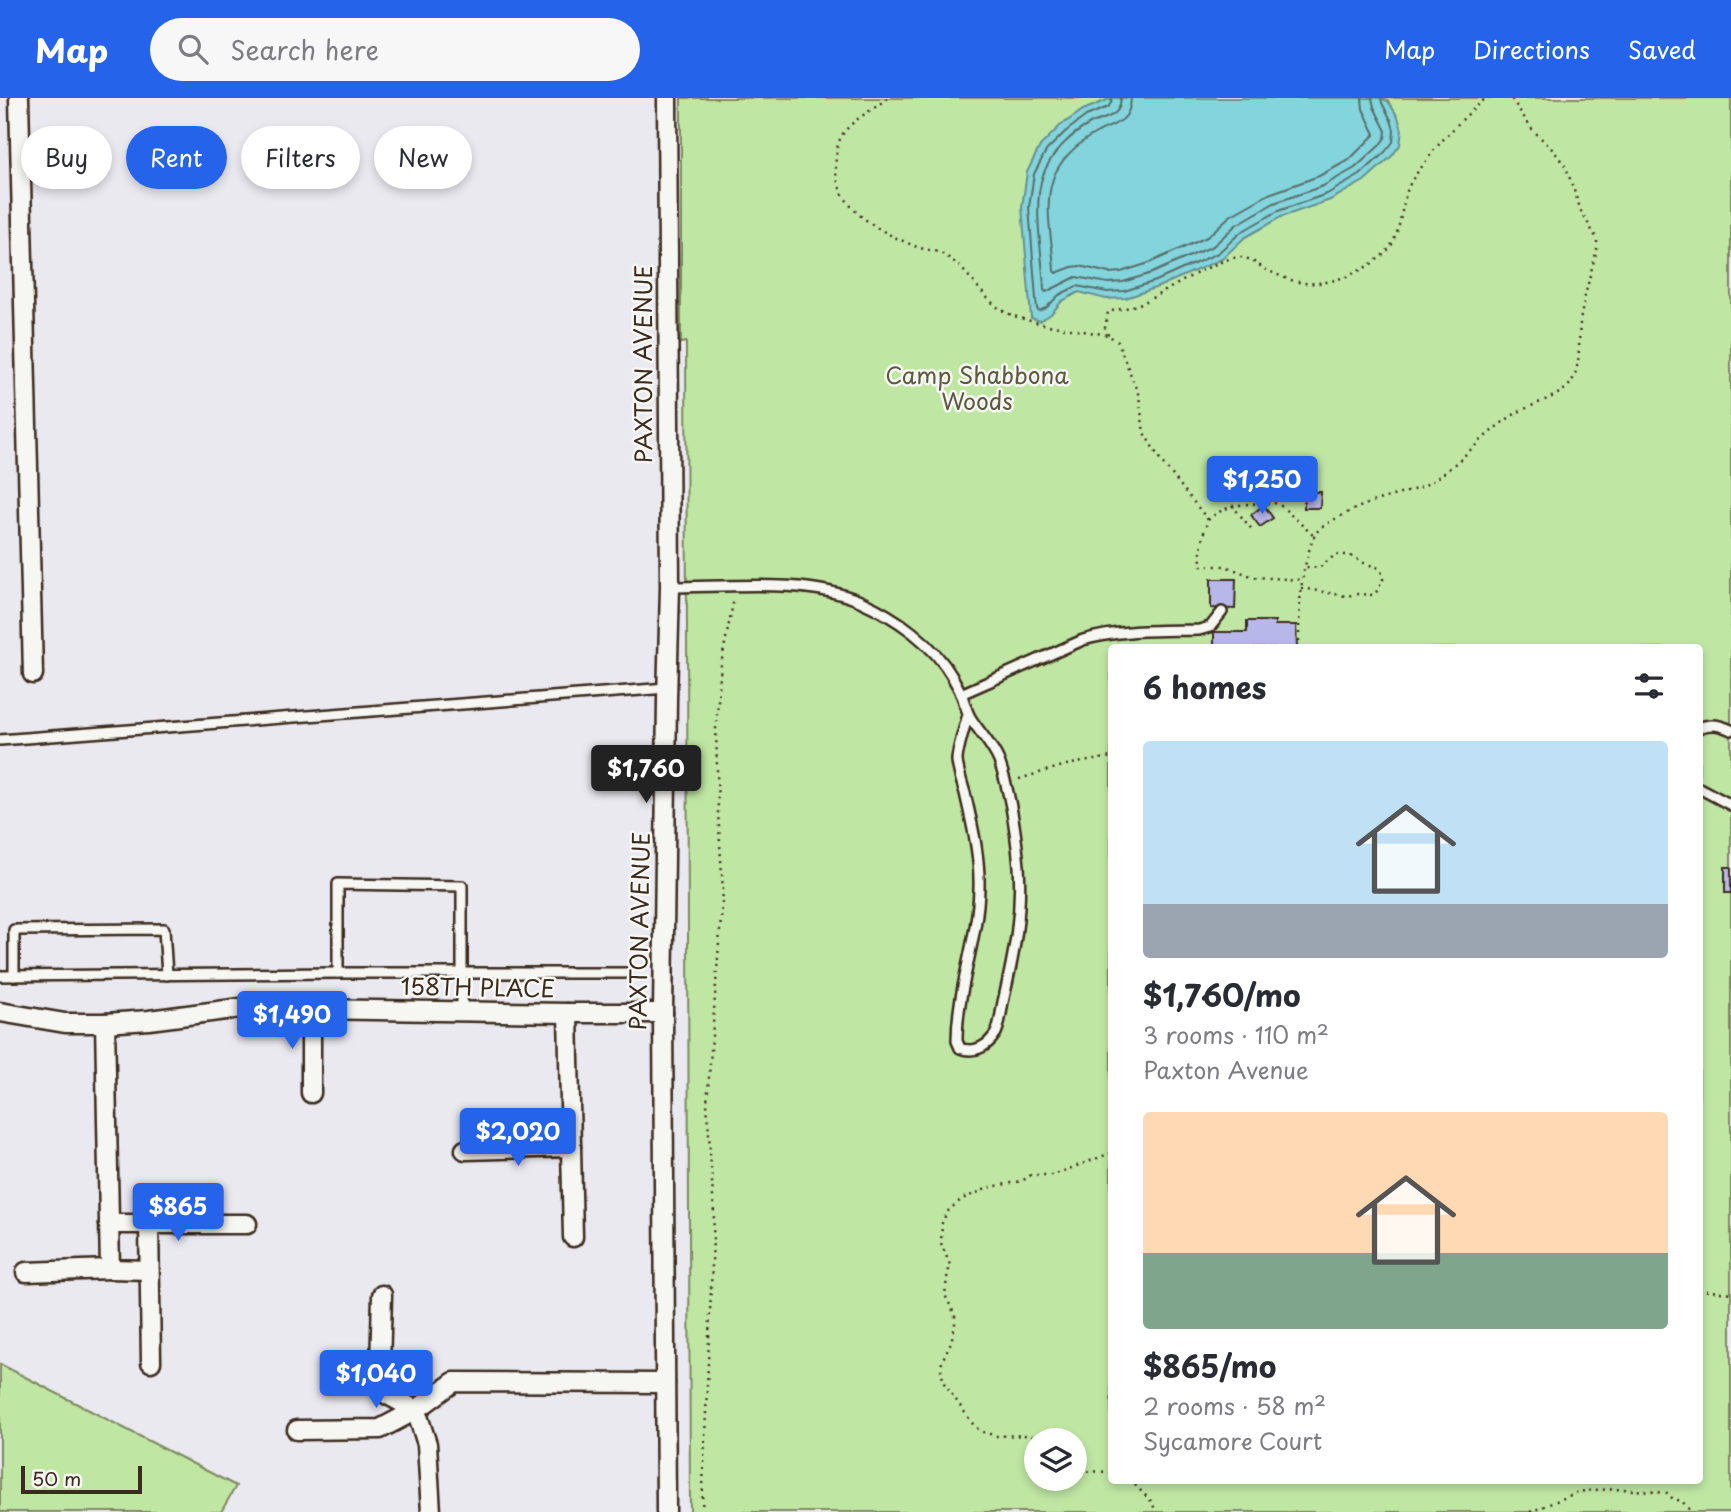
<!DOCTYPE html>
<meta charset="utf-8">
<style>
:root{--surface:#fff;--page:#f7f7f7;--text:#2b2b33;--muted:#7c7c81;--accent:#2563eb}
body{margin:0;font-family:"Playpen Sans",sans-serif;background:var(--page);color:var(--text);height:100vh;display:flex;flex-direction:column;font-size:26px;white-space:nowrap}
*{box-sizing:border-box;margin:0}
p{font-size:23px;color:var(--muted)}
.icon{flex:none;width:38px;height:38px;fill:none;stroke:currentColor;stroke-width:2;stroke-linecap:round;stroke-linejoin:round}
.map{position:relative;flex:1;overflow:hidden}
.panel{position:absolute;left:1108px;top:546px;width:595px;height:840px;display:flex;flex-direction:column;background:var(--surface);border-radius:7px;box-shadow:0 4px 10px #0003}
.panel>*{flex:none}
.guide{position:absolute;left:21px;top:28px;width:665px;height:63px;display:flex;gap:14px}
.tools{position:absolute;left:1024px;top:1330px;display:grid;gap:14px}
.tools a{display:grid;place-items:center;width:63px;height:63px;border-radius:50%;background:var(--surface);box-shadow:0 4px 10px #0003;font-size:35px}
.scale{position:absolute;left:21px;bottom:18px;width:121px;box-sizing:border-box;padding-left:7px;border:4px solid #3b2a1e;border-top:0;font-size:19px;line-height:24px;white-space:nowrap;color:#3b2a1e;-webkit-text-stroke:5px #f6f6f2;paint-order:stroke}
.price{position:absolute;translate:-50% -60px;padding:0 16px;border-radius:7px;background:var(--accent);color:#fff;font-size:23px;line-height:46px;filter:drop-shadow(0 2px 4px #0008)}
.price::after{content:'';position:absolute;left:50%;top:42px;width:21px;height:16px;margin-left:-10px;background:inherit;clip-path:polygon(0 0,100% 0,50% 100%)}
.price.active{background:#222;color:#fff}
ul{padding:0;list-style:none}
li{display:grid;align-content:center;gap:14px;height:371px;padding:0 35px}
li span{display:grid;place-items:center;height:217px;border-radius:7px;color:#555}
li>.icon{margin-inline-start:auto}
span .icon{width:126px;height:126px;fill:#fffc;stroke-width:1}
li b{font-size:30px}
h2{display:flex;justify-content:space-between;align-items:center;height:84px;padding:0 35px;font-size:30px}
.pill{padding:0 24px;border-radius:32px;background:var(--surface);box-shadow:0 4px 10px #0003;font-size:24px;line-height:63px}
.pill.active{background:var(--accent);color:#fff}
header{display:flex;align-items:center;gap:42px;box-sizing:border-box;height:98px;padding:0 35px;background:var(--accent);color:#fff}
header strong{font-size:33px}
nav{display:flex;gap:38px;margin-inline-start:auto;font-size:24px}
.search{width:490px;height:63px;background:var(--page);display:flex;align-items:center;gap:18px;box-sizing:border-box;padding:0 24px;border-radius:38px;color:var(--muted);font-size:26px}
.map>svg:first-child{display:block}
.green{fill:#bfe7a3;stroke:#7d8860;stroke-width:2;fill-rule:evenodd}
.water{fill:#83d4dc;stroke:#669090;stroke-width:2}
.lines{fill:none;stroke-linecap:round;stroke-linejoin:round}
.shore{stroke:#586e6a;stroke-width:2}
.building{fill:#b8b7e9;stroke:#3b2a1e;stroke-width:2}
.lane-casing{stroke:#3b2a1e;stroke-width:14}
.street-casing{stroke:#3b2a1e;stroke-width:23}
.path{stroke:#3b2a1e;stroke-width:2.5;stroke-dasharray:2 5;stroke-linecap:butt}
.lane{stroke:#f6f6f2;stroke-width:9}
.street{stroke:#f6f6f2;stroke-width:18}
.labels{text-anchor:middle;stroke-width:5;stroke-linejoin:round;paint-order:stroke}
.street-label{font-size:23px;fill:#3b2a1e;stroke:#f6f6f2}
.park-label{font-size:23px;fill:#5c593f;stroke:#f6f6f2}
</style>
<header>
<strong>Map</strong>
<div class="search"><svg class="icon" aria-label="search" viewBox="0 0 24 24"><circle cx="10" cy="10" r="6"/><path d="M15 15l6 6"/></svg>Search here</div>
<nav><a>Map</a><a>Directions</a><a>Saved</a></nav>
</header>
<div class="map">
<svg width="1731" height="1414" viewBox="0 0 1731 1414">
<rect width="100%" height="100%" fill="#eae9f0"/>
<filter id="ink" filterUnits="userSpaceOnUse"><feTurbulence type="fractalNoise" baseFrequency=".0143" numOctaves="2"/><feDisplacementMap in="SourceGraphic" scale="14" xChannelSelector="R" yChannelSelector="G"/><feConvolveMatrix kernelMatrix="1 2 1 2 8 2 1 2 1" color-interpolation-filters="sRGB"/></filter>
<g filter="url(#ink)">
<g class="green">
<path d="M681,0H1731V1414H690L686,244L681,245ZM1111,550H1699V1382H1111ZM1036,1342H1074V1381H1036Z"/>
<polygon points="0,1266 236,1388 221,1414 0,1414"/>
</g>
<polygon class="water" points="1112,0 1380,0 1388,3 1398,19 1402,32 1400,47 1391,59 1364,83 1330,102 1281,119 1244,140 1222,161 1158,189 1126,200 1106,201 1079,194 1062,203 1051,216 1040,223 1031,220 1022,109 1027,74 1040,48 1060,28 1083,12"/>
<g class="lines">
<g class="shore">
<polyline points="1112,0 1111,5 1108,9 1086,18 1065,34 1046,53 1034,76 1029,109 1036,201 1037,211 1039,213 1046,210 1059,197 1077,188 1107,194 1124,193 1156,183 1218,155 1241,134 1278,113 1327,96 1360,77 1385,54 1393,44 1394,32 1391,22 1382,5 1381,0"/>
<path d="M1121,0C1120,6 1120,11 1115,15C1108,21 1098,22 1090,26C1070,37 1051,55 1043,77C1032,108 1043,158 1044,192L1046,194L1076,179L1108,185L1123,184L1152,175L1213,148L1236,127L1274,105L1323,88L1355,70L1379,48L1385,40L1386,33L1374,9L1372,0"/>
<path d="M1131,0C1130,26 1114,25 1096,35C1078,45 1059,62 1053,81C1043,110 1053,143 1054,173L1056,175L1072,169L1080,168L1109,175L1121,174L1149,165L1207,139L1230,118L1269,96L1319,78L1349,62L1375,36L1363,11L1362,0"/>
</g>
</g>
<g class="building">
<polygon points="1304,394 1321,394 1320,410 1304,410"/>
<polygon points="1264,407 1273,420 1260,429 1251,417"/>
<polygon points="1211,481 1236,481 1235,511 1211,510"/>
<polygon points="1247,523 1275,523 1275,527 1296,527 1297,550 1214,550 1214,534 1247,534"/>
<rect x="1725" y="769" width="6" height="26"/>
</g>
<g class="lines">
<defs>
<g id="lane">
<path d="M670,489C728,489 807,480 860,503C896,519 933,545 953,580C957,588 962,595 964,604C966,609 967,614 970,619C979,634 992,646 999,663C1010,694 1016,735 1019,768C1022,817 1014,857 1003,904C1001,914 1000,927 996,935C988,948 975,956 960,950L957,943C957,890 978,842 979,790C980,757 972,726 965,695C962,685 958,673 957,663C957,651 965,629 968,616"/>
<path d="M961,596L1083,542C1121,531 1160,533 1199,532L1210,529L1222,514"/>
<path d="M1699,630C1709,625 1721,627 1731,632"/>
<polyline points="0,642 667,590"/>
<polyline points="1699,690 1731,707"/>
<polyline points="338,875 338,786 462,788 462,914"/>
<polyline points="0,878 338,875 625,875"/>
<polyline points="14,878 14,832 164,831 167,877"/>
</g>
<g id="street">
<polyline points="19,0 33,576"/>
<polyline points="0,914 65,925 105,925 149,922 241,910 568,915 663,915"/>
<polyline points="568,915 573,1139"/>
<polyline points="105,925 110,1171 149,1172"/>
<polyline points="311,995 311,912"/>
<polyline points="465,1052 571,1049"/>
<polyline points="109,1126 247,1126"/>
<polyline points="149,1126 151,1264"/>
<polyline points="26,1174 110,1171"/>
<polyline points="382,1197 380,1270 386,1296 416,1312 427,1346 431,1414"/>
<polyline points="297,1332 380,1331 416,1312 454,1284 665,1285"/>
<polyline points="666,1414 663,915 667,601 670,489 667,0"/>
</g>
</defs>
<use href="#lane" class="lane-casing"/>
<use href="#street" class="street-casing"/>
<g class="path">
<path d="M887,0C874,12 856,19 845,33C836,44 835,60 836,73C839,114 883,135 917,149C925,152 934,152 942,156C966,168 979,196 1000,211C1022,226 1081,232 1108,237L1118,244L1139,298L1144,335L1161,363L1208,422C1202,438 1200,451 1201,468H1225L1254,479L1302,482"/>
<path d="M1108,237L1105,229L1108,214C1120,211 1133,209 1144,204C1166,194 1220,158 1241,159C1251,160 1260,169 1269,173C1280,178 1293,184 1305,185C1331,188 1369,172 1387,153C1402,136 1400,108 1409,88C1412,81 1416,76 1421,70C1441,41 1460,23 1486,0"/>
<polyline points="1232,407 1253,433"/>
<path d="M1208,422C1229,403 1252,406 1278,405L1315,439"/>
<polyline points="1301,490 1346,498 1358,496 1373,497 1377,493 1383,482 1383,477 1379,470 1364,465 1349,457 1335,457 1319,470 1305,469"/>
<path d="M1299,550C1299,519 1299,489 1307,460C1309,452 1312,442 1316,435C1324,424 1359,409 1372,404C1392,397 1413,395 1432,383C1462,364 1484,335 1515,316C1529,307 1562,298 1570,286C1583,267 1577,239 1581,218C1585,196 1591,173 1597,151V141L1581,113L1566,69L1554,53L1532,31L1511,0"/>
<polyline points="1019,681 1066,667 1111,659"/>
<polyline points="1699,1192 1731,1195"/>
<polyline points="1038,1342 1037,1340 1029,1337 997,1338 983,1334 975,1329 944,1285 941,1273 942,1263 951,1244 955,1227 955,1217 945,1197 947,1180 950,1167 941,1145 942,1125 947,1114 962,1101 991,1089 1022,1083 1031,1077 1053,1077 1111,1055"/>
<polyline points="1074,1373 1111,1374"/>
<polyline points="1130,1382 1152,1404 1156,1414"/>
<polyline points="702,1414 714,1115 707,1005 723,793 718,714 716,628 721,566 734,500"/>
<polyline points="1530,1414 1578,1394 1592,1392 1623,1391 1667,1395 1673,1401 1682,1403 1691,1414"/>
</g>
<use href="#lane" class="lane"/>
<use href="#street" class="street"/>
</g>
</g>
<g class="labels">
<g class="street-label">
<text transform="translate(644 266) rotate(-90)" y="8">PAXTON AVENUE</text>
<text transform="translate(640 833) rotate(-89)" y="8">PAXTON AVENUE</text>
<text transform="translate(478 890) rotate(1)" y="8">158TH PLACE</text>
</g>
<g class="park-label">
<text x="977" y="286">Camp Shabbona<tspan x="977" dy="26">Woods</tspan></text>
</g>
</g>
</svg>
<div class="tools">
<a><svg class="icon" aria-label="layers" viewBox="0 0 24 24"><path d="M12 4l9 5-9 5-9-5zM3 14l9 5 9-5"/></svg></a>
</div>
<div class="scale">50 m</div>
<b class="price" style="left:1262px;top:418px">$1,250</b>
<b class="price active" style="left:646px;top:707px">$1,760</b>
<b class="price" style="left:292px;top:953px">$1,490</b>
<b class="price" style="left:518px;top:1070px">$2,020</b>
<b class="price" style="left:178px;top:1145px">$865</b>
<b class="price" style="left:376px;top:1312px">$1,040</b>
<div class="guide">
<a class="pill">Buy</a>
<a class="pill active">Rent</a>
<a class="pill">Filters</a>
<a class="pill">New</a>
</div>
<section class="panel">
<h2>6 homes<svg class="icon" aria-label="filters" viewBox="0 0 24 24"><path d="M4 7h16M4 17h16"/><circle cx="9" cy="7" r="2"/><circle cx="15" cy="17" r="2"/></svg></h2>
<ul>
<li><span style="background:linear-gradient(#bfe0f5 75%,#9aa5b1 0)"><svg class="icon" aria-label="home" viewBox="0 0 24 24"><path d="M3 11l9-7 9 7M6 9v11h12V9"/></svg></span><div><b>$1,760/mo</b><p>3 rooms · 110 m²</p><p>Paxton Avenue</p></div></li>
<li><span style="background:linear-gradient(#ffd9b3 65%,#7fa58c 0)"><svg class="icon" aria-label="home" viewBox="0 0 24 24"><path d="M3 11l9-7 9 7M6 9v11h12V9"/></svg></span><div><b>$865/mo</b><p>2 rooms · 58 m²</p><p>Sycamore Court</p></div></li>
</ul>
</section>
</div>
